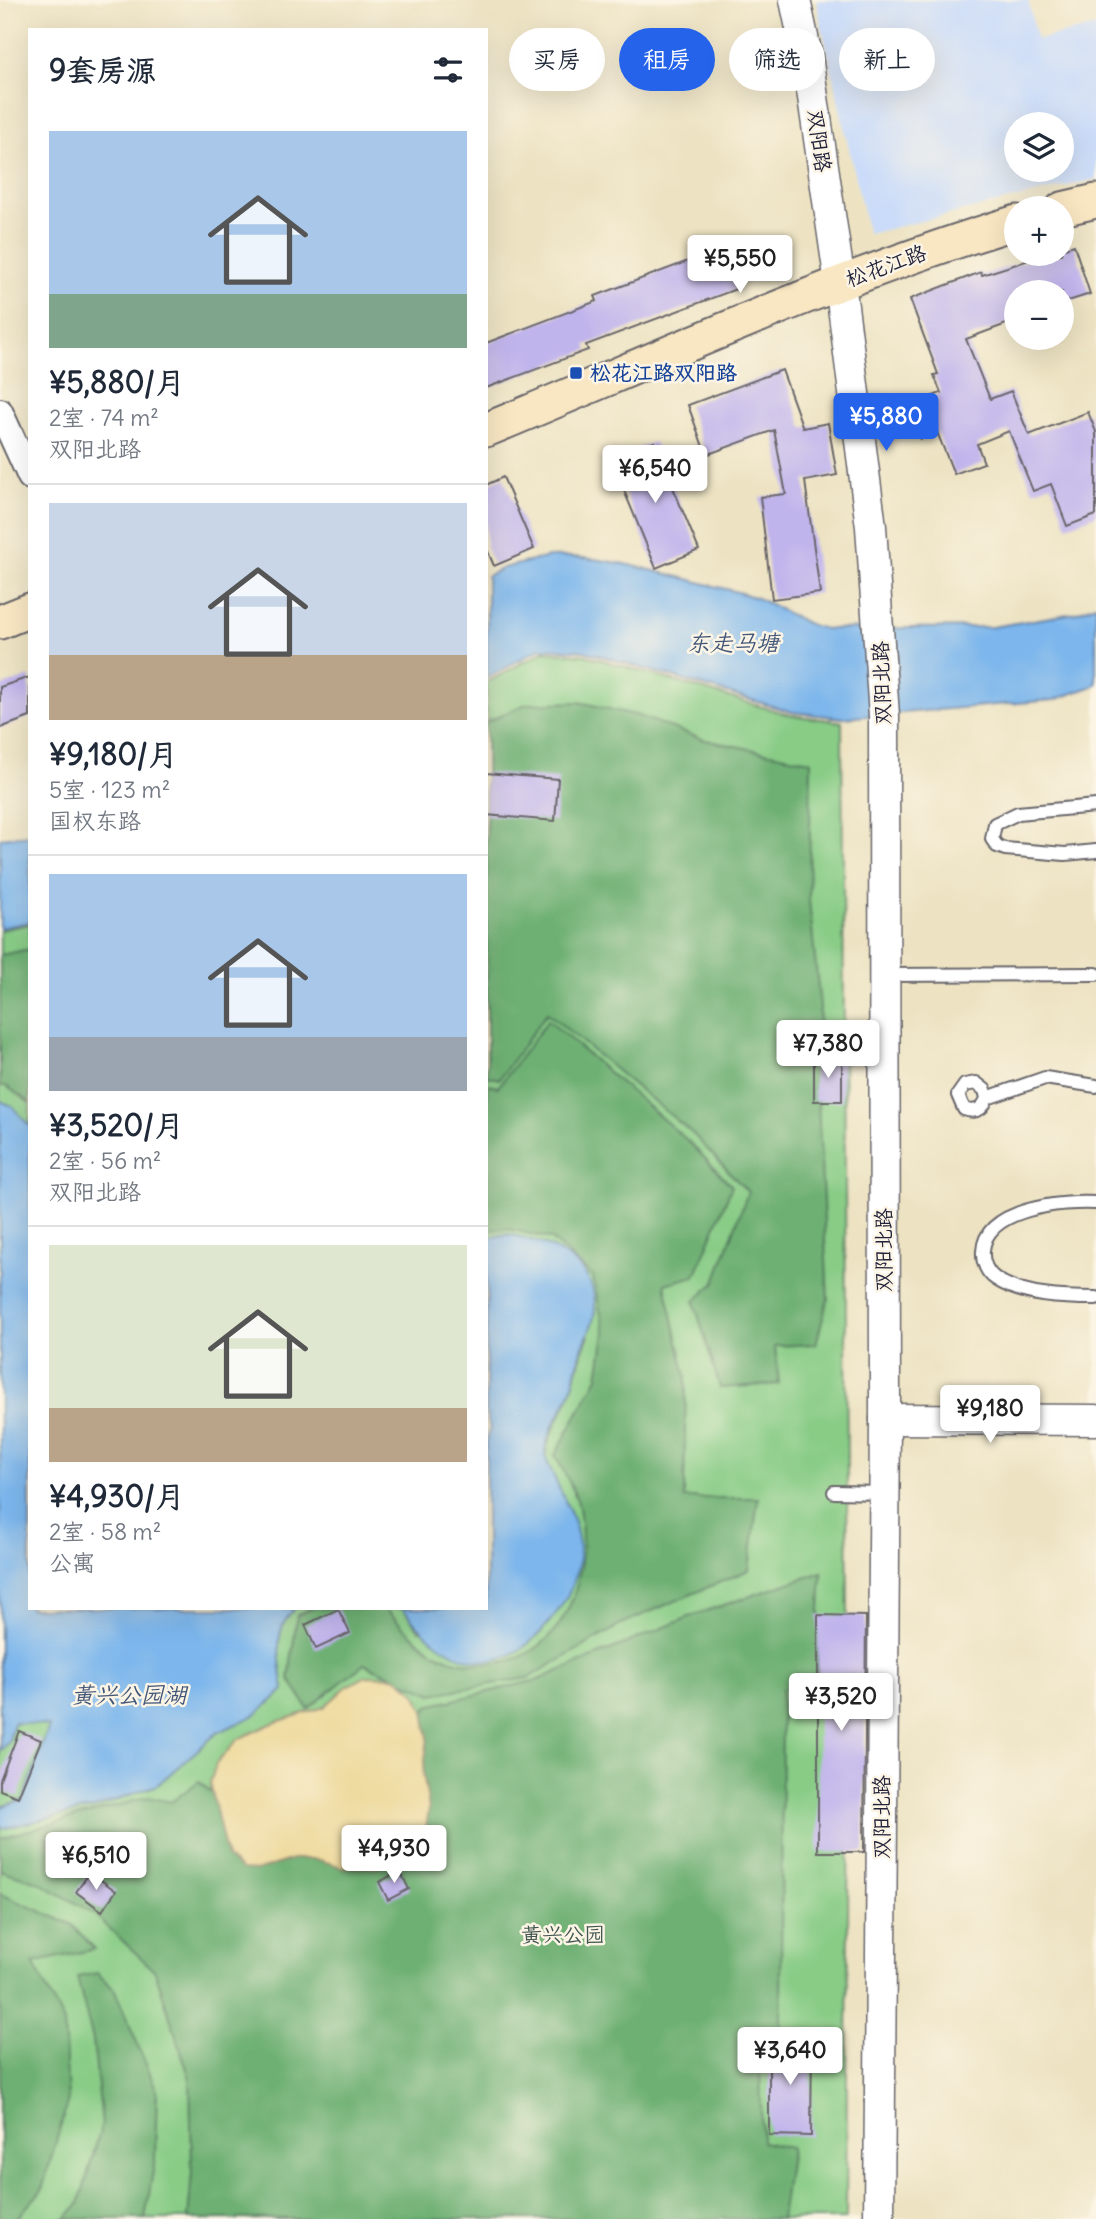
<!DOCTYPE html>
<html lang="zh">
<meta charset="utf-8">
<style>
:root{--surface:#fff;--page:#f2f2f3;--text:#1f2937;--muted:#747a83;--line:#e0e1e3;--accent:#2563eb}
body{margin:0;font-family:Delius,"LXGW WenKai TC",sans-serif;background:var(--page);color:var(--text);height:100vh;display:flex;flex-direction:column;font-size:26px;white-space:nowrap}
*{box-sizing:border-box;margin:0}
p{font-size:23px;color:var(--muted)}
.icon{flex:none;width:38px;height:38px;fill:none;stroke:currentColor;stroke-width:2;stroke-linecap:round;stroke-linejoin:round}
.map{position:relative;flex:1;overflow:hidden}
.details{position:absolute;left:28px;top:28px;width:460px;height:1582px;display:flex;flex-direction:column;background:var(--surface);border-radius:0px;box-shadow:0 7px 28px #0002}
.details>*{flex:none}
.top-card{position:absolute;left:509px;top:28px;width:481px;height:63px;display:flex;gap:14px}
.fabs{position:absolute;left:1004px;top:112px;display:grid;gap:14px}
.fabs a{display:grid;place-items:center;width:70px;height:70px;border-radius:50%;background:var(--surface);box-shadow:0 7px 28px #0002;font-size:35px}
.price{position:absolute;translate:-50% -60px;padding:0 16px;border-radius:7px;background:#fff;color:#222;font-size:23px;line-height:46px;filter:drop-shadow(0 2px 4px #0008)}
.price::after{content:'';position:absolute;left:50%;top:42px;width:21px;height:16px;margin-left:-10px;background:inherit;clip-path:polygon(0 0,100% 0,50% 100%)}
.price.on{background:var(--accent);color:#fff}
ul{padding:0;list-style:none}
li{display:grid;align-content:center;gap:14px;height:371px;padding:0 21px}
li+li{border-top:2px solid var(--line)}
li span{display:grid;place-items:center;height:217px;border-radius:0px;color:#555}
li>.icon{margin-inline-start:auto}
span .icon{width:126px;height:126px;fill:#fffc;stroke-width:1}
li b{font-size:30px}
h2{display:flex;justify-content:space-between;align-items:center;height:84px;padding:0 21px;font-size:30px}
.pill{padding:0 24px;border-radius:32px;background:var(--surface);box-shadow:0 7px 28px #0002;font-size:24px;line-height:63px}
.pill.on{background:var(--accent);color:#fff}
.map>svg:first-child{display:block}
.built{fill:#cadcf9;fill-rule:evenodd}
.green{fill:#88cc86;stroke:#557760;stroke-width:2}
.forest{fill:#6eb073;stroke:#486957;stroke-width:2}
.sand{fill:#eeda9e;stroke:#887e6c;stroke-width:2}
.water{fill:#7bb6ec;stroke:#4e6c94;stroke-width:2}
.building{fill:#c0b4ec}
.lines{fill:none;stroke-linecap:round;stroke-linejoin:round}
.service-casing{stroke:#69666b;stroke-width:16}
.minor-casing{stroke:#69666b;stroke-width:28}
.tertiary-casing{stroke:#69666b;stroke-width:33}
.secondary-casing{stroke:#69666b;stroke-width:37}
.service{stroke:#fff;stroke-width:12}
.minor{stroke:#fff;stroke-width:24}
.tertiary{stroke:#fff;stroke-width:30}
.secondary{stroke:#f9e7c3;stroke-width:33}
.transit-dot{fill:#1a4fb4;stroke:#fcf5e5;stroke-width:2.5}
.labels{text-anchor:middle;stroke-width:5;stroke-linejoin:round;paint-order:stroke}
.street-label{font-size:21px;fill:#22223b;stroke:#fcf5e5}
.transit-label{font-size:21px;font-weight:bold;fill:#164399;stroke:#fcf5e5;text-anchor:start}
.park-label{font-size:21px;fill:#415552;stroke:#fcf5e5}
.water-label{font-size:23px;font-style:italic;fill:#415679;stroke:#fcf5e5}
</style>
<div class="map">
<svg width="1096" height="2219" viewBox="0 0 1096 2219">
<rect width="100%" height="100%" fill="#fcf5e5"/>
<filter id="ink" filterUnits="userSpaceOnUse"><feTurbulence type="fractalNoise" baseFrequency=".0143" numOctaves="2"/><feDisplacementMap in="SourceGraphic" scale="14" xChannelSelector="R" yChannelSelector="G"/><feConvolveMatrix kernelMatrix="1 2 1 2 8 2 1 2 1" color-interpolation-filters="sRGB"/></filter>
<filter id="wash" filterUnits="userSpaceOnUse"><feTurbulence type="fractalNoise" baseFrequency=".00686" numOctaves="4" result="noise"/><feDisplacementMap in="SourceGraphic" scale="28" xChannelSelector="R" yChannelSelector="G"/><feGaussianBlur stdDeviation="1.57" result="paint"/><feColorMatrix in="noise" values="0 0 0 0 0 0 0 0 0 0 0 0 0 0 0 0 0 1.4 0 .05"/><feComposite in="paint" operator="in"/></filter>
<g filter="url(#wash)">
<rect width="100%" height="100%" fill="#ede3c3"/>
<path class="built" d="M816,0H1028L1037,40L1096,26V179L868,234ZM1017,124H1062V170H1017Z"/>
<g class="green">
<path d="M544,651L585,655L790,715L842,722L849,1776L846,2219H0V1829L14,1824L70,1814L157,1785L217,1733L255,1715L284,1690C280,1660 271,1630 295,1608H403L419,1630L538,1636C596,1562 581,1537 545,1457C548,1432 564,1413 572,1389C578,1371 580,1353 589,1336L507,1234L487,1238V682Z"/>
<polygon points="30,924 30,1126 12,1106 0,1101 0,930"/>
<polygon points="14,1722 50,1725 23,1800 0,1807 0,1751 9,1741"/>
</g>
<g class="forest">
<polygon points="579,702 639,716 705,740 811,761 809,900 820,1006 817,1082 828,1299 816,1344 775,1346 779,1384 720,1388 694,1301 714,1284 748,1192 692,1133 547,1013 499,1079 487,1076 486,722 526,704"/>
<polygon points="30,949 30,1103 6,1086 0,1086 0,955"/>
<path d="M548,1020L688,1141L732,1186L695,1276L665,1284L686,1377L684,1498H758L749,1570L628,1621L528,1678L432,1694L364,1664L308,1709L289,1678L297,1615L314,1608H384C404,1627 428,1655 456,1661C553,1682 595,1591 579,1508C576,1491 563,1471 555,1455L598,1377L605,1333L593,1277L551,1239L505,1228L486,1231L487,1084L498,1087Z"/>
<polygon points="822,1572 816,1689 782,1689 781,2029 759,2031 762,2142 791,2148 781,2219 188,2219 192,2171 190,2079 155,1971 93,1913 38,1882 0,1870 0,1838 148,1797 171,1802 199,1781 255,1833 383,1809 428,1706 538,1680 694,1615"/>
<polygon points="0,1894 71,1924 95,1949 33,1963 64,2022 68,2100 42,2190 16,2219 0,2219"/>
<polygon points="97,1973 115,1990 157,2091 155,2159 145,2219 65,2219 79,2204 102,2124 93,2040 77,1977"/>
</g>
<polygon class="sand" points="366,1676 393,1677 401,1680 416,1694 424,1710 428,1738 423,1773 429,1808 425,1835 391,1862 376,1867 342,1867 316,1859 293,1859 256,1871 242,1870 227,1858 210,1783 216,1764 238,1739 273,1723 324,1707 346,1687"/>
<g class="water">
<path d="M548,557C597,555 644,568 691,580C712,586 734,590 754,597C778,605 804,627 828,629L992,627L1074,613L1096,605V685L1054,700L843,718L792,712L584,651L541,648L487,678V576L503,568Z"/>
<polygon points="30,835 30,922 0,928 0,838"/>
<path d="M0,1101L12,1106L30,1126V1608H295C271,1630 280,1660 284,1690L255,1715L217,1733L157,1785L95,1808L0,1829V1807L23,1800L49,1726L14,1722L9,1741L0,1751Z"/>
<path d="M507,1234C543,1241 594,1259 595,1304C596,1322 585,1338 580,1355C576,1368 575,1383 569,1396C561,1413 545,1435 545,1454C546,1462 552,1471 555,1479C567,1505 581,1529 579,1559C577,1583 565,1603 550,1621C500,1685 446,1665 403,1608H486V1443L490,1429L486,1412L487,1238Z"/>
</g>
<g id="blocks">
<g class="building">
<polygon points="1074,245 1090,294 1062,303 1062,292 1017,292 1017,320 966,339 990,399 1011,391 1029,435 1088,412 1096,432 1096,515 1067,526 1051,484 1033,491 1009,431 977,444 984,463 954,474 937,432 920,439 907,406 941,393 934,375 938,374 910,299 981,272 982,275 1048,254 1062,254 1062,249"/>
<polygon points="723,248 739,288 586,345 588,350 486,388 486,343 597,301 595,296"/>
<polygon points="782,370 803,428 828,423 837,475 805,481 820,593 772,599 760,497 786,494 774,430 706,455 688,405"/>
<polygon points="654,442 699,550 656,568 611,459"/>
<polygon points="503,477 534,549 494,566 486,547 486,485"/>
<polygon points="30,677 30,717 0,728 0,687"/>
<polygon points="486,773 558,779 555,821 486,815"/>
<rect x="814" y="1060" width="28" height="41"/>
<polygon points="338,1609 350,1633 316,1649 305,1625"/>
<polygon points="818,1615 866,1616 864,1852 818,1852"/>
<polygon points="19,1731 41,1740 18,1797 0,1790 0,1780"/>
<polygon points="400,1871 409,1889 388,1900 379,1882"/>
<polygon points="90,1872 116,1891 102,1911 76,1892"/>
<polygon points="769,2038 812,2038 811,2136 769,2135"/>
</g>
</g>
</g>
<g filter="url(#ink)">
<use href="#blocks" fill-opacity="0" stroke="#69666b" stroke-width="2"/>
<g class="lines">
<defs>
<g id="service">
<polyline points="1096,806 1018,813 995,824 992,839 997,846 1005,849 1065,854 1096,851"/>
<polyline points="884,975 1096,974"/>
<path d="M987,1098L985,1090L976,1083L965,1085L958,1095L964,1109C975,1113 983,1110 987,1098L1045,1078L1096,1086"/>
<path d="M1096,1203C1063,1201 985,1208 983,1251C982,1262 987,1273 996,1279C1023,1297 1065,1298 1096,1298"/>
<polyline points="834,1492 884,1493"/>
</g>
<polyline id="minor" points="0,411 30,477"/>
<g id="tertiary">
<polyline points="795,0 807,56 840,283 871,527 884,716 885,1419 879,2219"/>
<polyline points="885,1419 1096,1420"/>
</g>
<g id="secondary">
<polyline points="1062,209 1096,201"/>
<path d="M486,430C662,357 835,277 1017,222"/>
<polyline points="0,622 30,610"/>
</g>
</defs>
<use href="#service" class="service-casing"/>
<use href="#minor" class="minor-casing"/>
<use href="#tertiary" class="tertiary-casing"/>
<use href="#secondary" class="secondary-casing"/>
<use href="#service" class="service"/>
<use href="#minor" class="minor"/>
<use href="#tertiary" class="tertiary"/>
<use href="#secondary" class="secondary"/>
</g>
</g>
<rect class="transit-dot" x="569" y="366" width="14" height="14" rx="3.5"/>
<g class="labels">
<g class="street-label">
<text transform="translate(819 141) rotate(82)" y="7">双阳路</text>
<text transform="translate(886 266) rotate(-20)" y="7">松花江路</text>
<text transform="translate(882 683) rotate(-92)" y="7">双阳北路</text>
<text transform="translate(884 1250) rotate(-90)" y="7">双阳北路</text>
<text transform="translate(882 1817) rotate(-90)" y="7">双阳北路</text>
</g>
<g class="transit-label">
<text x="590" y="380">松花江路双阳路</text>
</g>
<g class="park-label">
<text x="563" y="1942">黄兴公园</text>
</g>
<g class="water-label">
<text x="733" y="651">东走马塘</text>
<text x="129" y="1703">黄兴公园湖</text>
</g>
</g>
</svg>
<div class="fabs">
<a><svg class="icon" aria-label="layers" viewBox="0 0 24 24"><path d="M12 4l9 5-9 5-9-5zM3 14l9 5 9-5"/></svg></a>
<a>+</a>
<a>−</a>
</div>
<b class="price" style="left:740px;top:295px">¥5,550</b>
<b class="price on" style="left:886px;top:453px">¥5,880</b>
<b class="price" style="left:655px;top:505px">¥6,540</b>
<b class="price" style="left:828px;top:1080px">¥7,380</b>
<b class="price" style="left:990px;top:1445px">¥9,180</b>
<b class="price" style="left:841px;top:1733px">¥3,520</b>
<b class="price" style="left:394px;top:1885px">¥4,930</b>
<b class="price" style="left:96px;top:1892px">¥6,510</b>
<b class="price" style="left:790px;top:2087px">¥3,640</b>
<div class="top-card">
<a class="pill">买房</a>
<a class="pill on">租房</a>
<a class="pill">筛选</a>
<a class="pill">新上</a>
</div>
<section class="details">
<h2>9套房源<svg class="icon" aria-label="filters" viewBox="0 0 24 24"><path d="M4 7h16M4 17h16"/><circle cx="9" cy="7" r="2"/><circle cx="15" cy="17" r="2"/></svg></h2>
<ul>
<li><span style="background:linear-gradient(#a9c7e8 75%,#7fa58c 0)"><svg class="icon" aria-label="home" viewBox="0 0 24 24"><path d="M3 11l9-7 9 7M6 9v11h12V9"/></svg></span><div><b>¥5,880/月</b><p>2室 · 74 m²</p><p>双阳北路</p></div></li>
<li><span style="background:linear-gradient(#c9d6e8 70%,#b9a48a 0)"><svg class="icon" aria-label="home" viewBox="0 0 24 24"><path d="M3 11l9-7 9 7M6 9v11h12V9"/></svg></span><div><b>¥9,180/月</b><p>5室 · 123 m²</p><p>国权东路</p></div></li>
<li><span style="background:linear-gradient(#a9c7e8 75%,#9aa5b1 0)"><svg class="icon" aria-label="home" viewBox="0 0 24 24"><path d="M3 11l9-7 9 7M6 9v11h12V9"/></svg></span><div><b>¥3,520/月</b><p>2室 · 56 m²</p><p>双阳北路</p></div></li>
<li><span style="background:linear-gradient(#dfe7d0 75%,#b9a48a 0)"><svg class="icon" aria-label="home" viewBox="0 0 24 24"><path d="M3 11l9-7 9 7M6 9v11h12V9"/></svg></span><div><b>¥4,930/月</b><p>2室 · 58 m²</p><p>公寓</p></div></li>
</ul>
</section>
</div>
